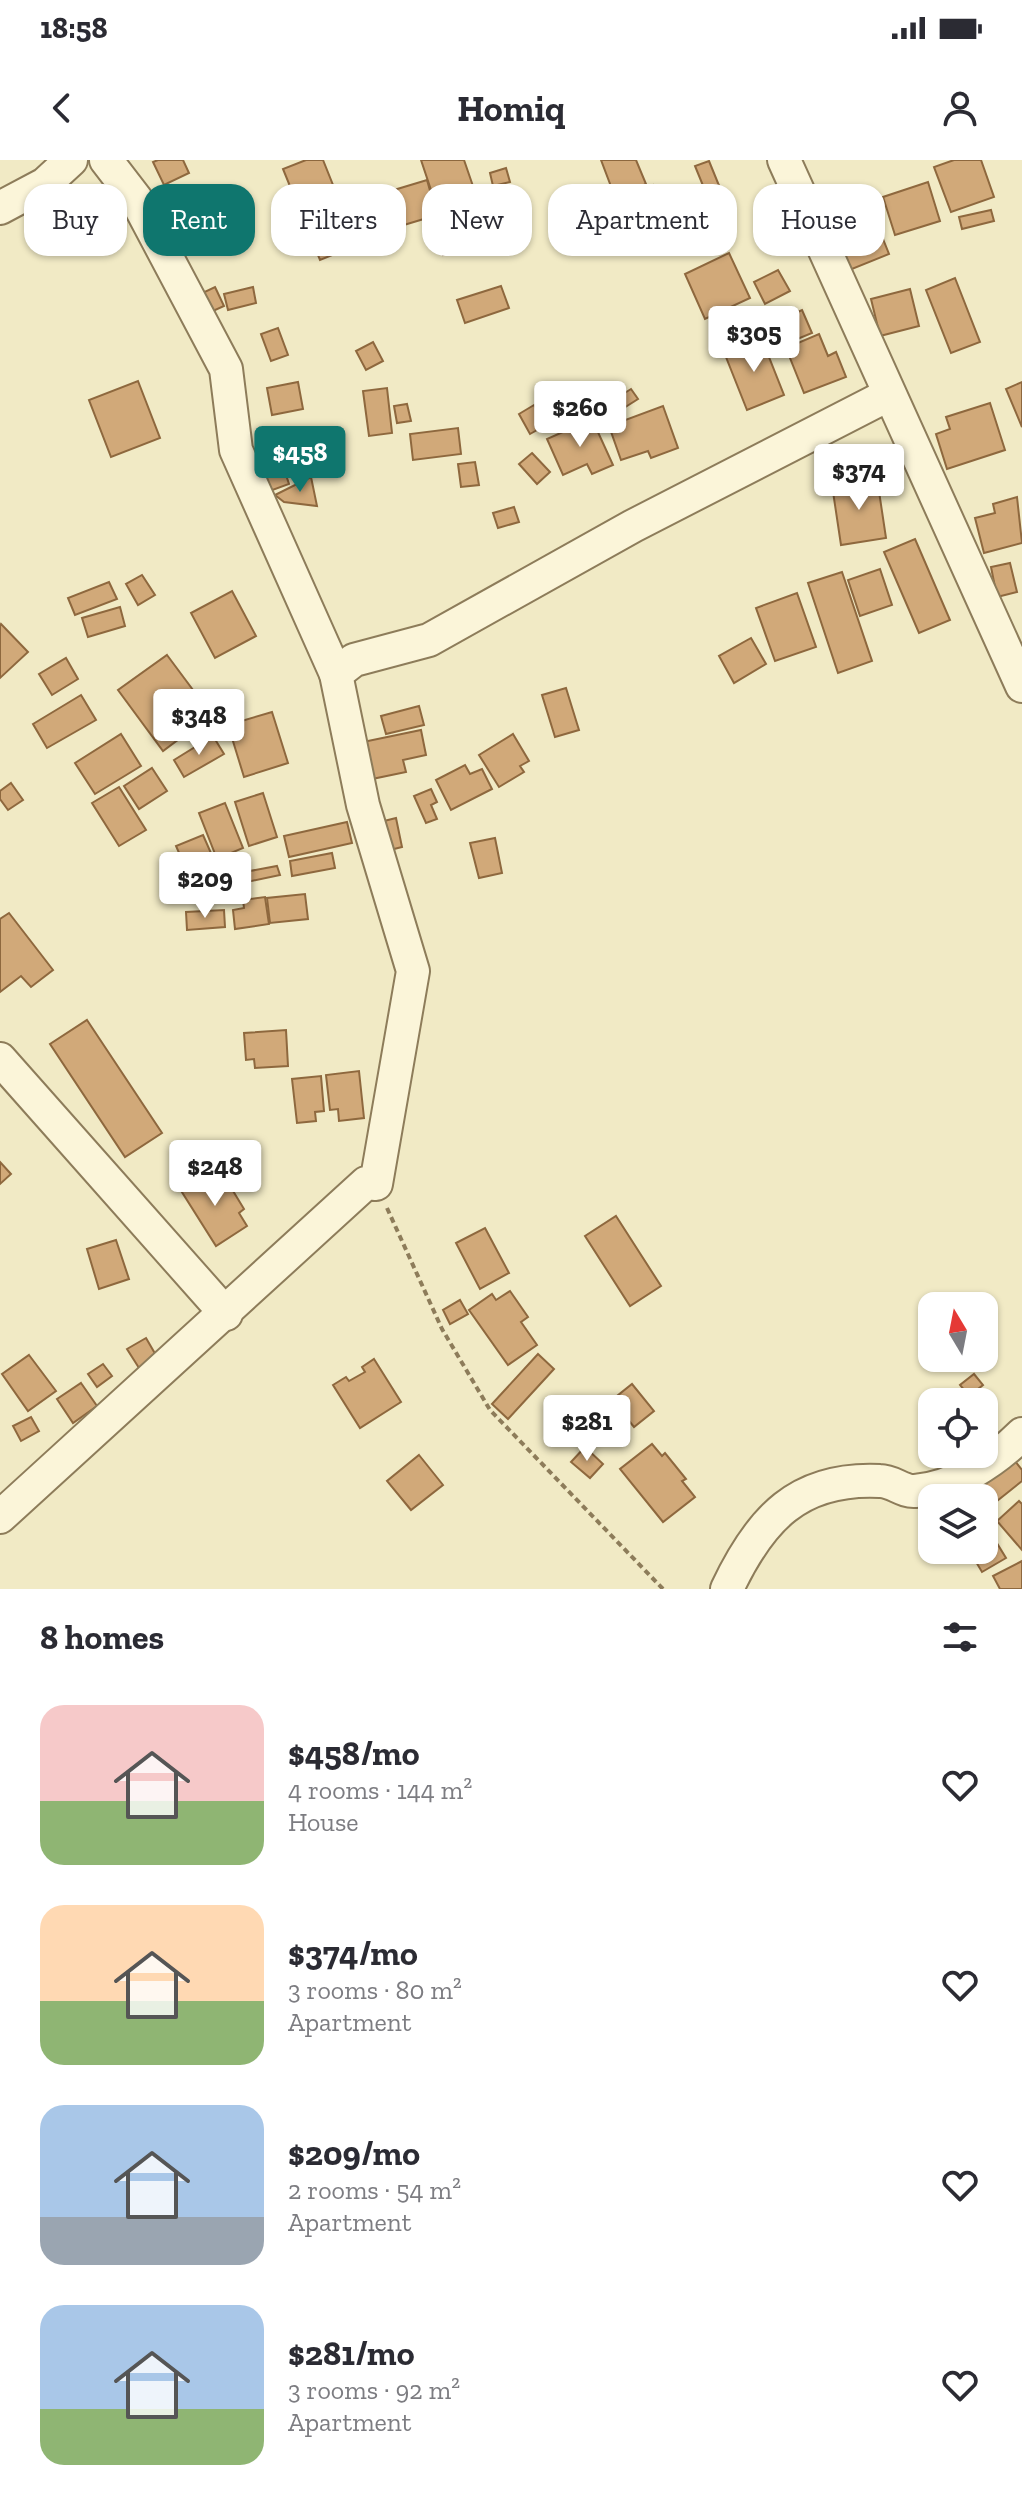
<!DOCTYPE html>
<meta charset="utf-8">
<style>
:root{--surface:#fff;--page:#f7f7f7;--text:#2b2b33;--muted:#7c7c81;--accent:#0f766e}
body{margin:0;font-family:"Zilla Slab",serif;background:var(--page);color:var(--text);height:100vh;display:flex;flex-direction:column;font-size:30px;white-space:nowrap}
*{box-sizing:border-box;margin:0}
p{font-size:26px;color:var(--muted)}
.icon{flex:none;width:44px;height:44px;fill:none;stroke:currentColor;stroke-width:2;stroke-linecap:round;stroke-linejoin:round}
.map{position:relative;height:1429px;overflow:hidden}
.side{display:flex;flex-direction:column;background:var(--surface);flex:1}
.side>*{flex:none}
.top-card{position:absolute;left:24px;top:24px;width:974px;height:72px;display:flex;gap:16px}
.needle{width:52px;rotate:350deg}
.buttons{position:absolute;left:918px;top:1132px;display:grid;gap:16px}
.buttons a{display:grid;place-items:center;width:80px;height:80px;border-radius:16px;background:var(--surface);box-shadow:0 2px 6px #0004;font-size:40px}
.price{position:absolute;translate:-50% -68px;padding:0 18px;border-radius:8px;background:#fff;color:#222;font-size:26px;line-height:52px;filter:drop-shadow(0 2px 4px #0008)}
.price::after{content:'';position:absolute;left:50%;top:48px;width:24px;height:18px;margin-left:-12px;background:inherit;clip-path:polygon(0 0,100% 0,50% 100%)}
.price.selected{background:var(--accent);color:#fff}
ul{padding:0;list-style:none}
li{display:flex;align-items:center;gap:24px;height:200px;padding:0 40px}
li span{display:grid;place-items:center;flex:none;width:224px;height:160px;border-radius:24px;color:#555}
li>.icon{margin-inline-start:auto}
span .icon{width:96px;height:96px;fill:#fffc;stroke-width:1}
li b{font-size:34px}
h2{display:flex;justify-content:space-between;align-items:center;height:96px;padding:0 40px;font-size:34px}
.tag{padding:0 28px;border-radius:24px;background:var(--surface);box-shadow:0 2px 6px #0004;font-size:28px;line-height:72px}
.tag.selected{background:var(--accent);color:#fff}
.status{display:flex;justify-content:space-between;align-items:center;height:56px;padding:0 40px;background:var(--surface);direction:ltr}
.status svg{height:22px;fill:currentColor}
header{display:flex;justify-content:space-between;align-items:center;height:104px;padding:0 40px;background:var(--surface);font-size:36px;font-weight:800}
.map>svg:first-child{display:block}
.building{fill:#d1a979;stroke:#8e683e;stroke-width:2}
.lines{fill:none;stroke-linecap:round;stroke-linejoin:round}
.minor-casing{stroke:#8d7c5a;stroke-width:36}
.path{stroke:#8d7c5a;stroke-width:4;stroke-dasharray:6 4;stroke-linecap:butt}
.minor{stroke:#fbf5d9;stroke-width:32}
</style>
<div class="status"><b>18:58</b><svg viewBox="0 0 49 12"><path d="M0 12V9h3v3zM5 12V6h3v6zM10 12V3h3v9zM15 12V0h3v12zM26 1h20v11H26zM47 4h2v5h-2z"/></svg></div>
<header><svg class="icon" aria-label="back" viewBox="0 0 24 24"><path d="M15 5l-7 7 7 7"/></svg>Homiq<svg class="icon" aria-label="person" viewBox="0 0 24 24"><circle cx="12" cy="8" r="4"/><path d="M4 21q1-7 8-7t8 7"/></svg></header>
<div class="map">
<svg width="1022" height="1429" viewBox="0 0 1022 1429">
<rect width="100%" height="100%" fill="#f1eac5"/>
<g class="building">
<polygon points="158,0 183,0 189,13 164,25 153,2"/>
<polygon points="306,0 323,0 357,85 320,100 283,9"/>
<polygon points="421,0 464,0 474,29 435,42"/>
<polygon points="601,0 636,0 646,24 615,37"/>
<polygon points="954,0 981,0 994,37 951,52 934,7"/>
<polygon points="709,1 720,28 706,33 695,6"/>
<polygon points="506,8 510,22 493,26 490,13"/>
<polygon points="427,20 437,55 394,68 384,33"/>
<polygon points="928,22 940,61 895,75 883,37"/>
<polygon points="653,25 666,70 636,78 623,34"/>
<polygon points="486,37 494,70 467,77 459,44"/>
<polygon points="869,44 889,94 847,111 827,62"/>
<polygon points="211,49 221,71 199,81 189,59"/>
<polygon points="991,50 994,61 962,69 959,57"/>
<polygon points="456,56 467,84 443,95 431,66"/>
<polygon points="729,93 750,138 705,159 685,114"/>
<polygon points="778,110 790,131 765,144 754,122"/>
<polygon points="955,118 980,182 951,193 926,130"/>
<polygon points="501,126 509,148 465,163 457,140"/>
<polygon points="215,127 224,146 202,156 194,137"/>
<polygon points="253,127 256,143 228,150 224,134"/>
<polygon points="910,129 919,166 880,176 871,139"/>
<polygon points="802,150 812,173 783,185 773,163"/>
<polygon points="741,154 747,173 718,182 711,163"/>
<polygon points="278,168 288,195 271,201 261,174"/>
<polygon points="819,174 828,196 836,192 846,217 804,233 786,188"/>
<polygon points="761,177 784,235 747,250 724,192"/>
<polygon points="373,182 383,201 366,210 356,191"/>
<polygon points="138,221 160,278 111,297 89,240"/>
<polygon points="298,222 303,249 272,255 267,228"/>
<polygon points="1022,222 1022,267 1006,229"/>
<polygon points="387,228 392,273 369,276 363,231"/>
<polygon points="575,228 583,255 548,265 540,238"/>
<polygon points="631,229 638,239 616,253 609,243"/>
<polygon points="990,243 1005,290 947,309 936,274 950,269 946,257"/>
<polygon points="407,244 411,261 397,263 394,246"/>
<polygon points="534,245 546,265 530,274 519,254"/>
<polygon points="663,246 678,288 651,298 648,291 621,300 609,266"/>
<polygon points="592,259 613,305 592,314 587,304 563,315 547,279"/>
<polygon points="458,268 461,294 413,300 410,274"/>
<polygon points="532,293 550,312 537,324 519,304"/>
<polygon points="279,294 289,324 267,332 257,300"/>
<polygon points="475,302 479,325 461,327 458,304"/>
<polygon points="311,317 317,346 284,342 275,335"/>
<polygon points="877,318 886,378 841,385 832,325"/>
<polygon points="1017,337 1022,383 984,393 975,358 995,353 993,344"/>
<polygon points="514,347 519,362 498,368 493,353"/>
<polygon points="915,379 950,460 919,473 884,392"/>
<polygon points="1010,403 1017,432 997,437 991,407"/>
<polygon points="880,409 892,445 860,456 848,420"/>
<polygon points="842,412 872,501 838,513 808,423"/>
<polygon points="142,415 155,435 138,445 126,424"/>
<polygon points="109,422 117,439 75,455 68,438"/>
<polygon points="232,431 256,476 215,498 191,453"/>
<polygon points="797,433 816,487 775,501 756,448"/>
<polygon points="120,447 125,466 88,477 82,458"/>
<polygon points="1,464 28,492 0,518 0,466"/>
<polygon points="751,478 766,504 734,523 719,496"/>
<polygon points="167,495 193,530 184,536 203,561 163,591 118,530"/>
<polygon points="66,498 78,519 52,535 39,514"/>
<polygon points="566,528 579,570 555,577 542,535"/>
<polygon points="81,535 96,560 47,588 33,564"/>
<polygon points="419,546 424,565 386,574 381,556"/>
<polygon points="272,552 288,603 244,617 228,565"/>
<polygon points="421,570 426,595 403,600 406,612 372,619 363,582"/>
<polygon points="121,574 141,606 95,634 75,603"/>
<polygon points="513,574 529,601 520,606 524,612 499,627 479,595"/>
<polygon points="213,576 224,594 184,617 174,600"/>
<polygon points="465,605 470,614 482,609 492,629 451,650 436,620"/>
<polygon points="152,608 167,631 139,649 124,626"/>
<polygon points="11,623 23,640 8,650 0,639 0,631"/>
<polygon points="119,627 146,670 119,686 92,643"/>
<polygon points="431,629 437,642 431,645 437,659 426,663 414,636"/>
<polygon points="263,633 277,677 249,686 235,642"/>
<polygon points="225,643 243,688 217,699 199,653"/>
<polygon points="396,658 402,687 386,691 380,662"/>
<polygon points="347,662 352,683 289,697 284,676"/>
<polygon points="203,675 214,700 187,711 176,686"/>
<polygon points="495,678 502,713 479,718 470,683"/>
<polygon points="332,693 335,708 292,716 290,701"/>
<polygon points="277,706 280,715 242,723 239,713"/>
<polygon points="305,734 308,759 270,763 267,738"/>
<polygon points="265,737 269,764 235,769 233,750 244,748 243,740"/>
<polygon points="224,750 225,767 187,770 186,752"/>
<polygon points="9,753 53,810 31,827 21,816 0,832 0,759"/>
<polygon points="87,860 162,973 125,997 50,884"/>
<polygon points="286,870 288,906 255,908 254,899 246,900 244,873"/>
<polygon points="359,911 364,958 339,961 338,949 330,950 326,915"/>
<polygon points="321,916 324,951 315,952 316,961 297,963 292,919"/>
<polygon points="0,1002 11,1014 0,1024"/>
<polygon points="207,1012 220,1033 230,1026 244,1049 239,1053 247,1066 216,1086 180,1029"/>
<polygon points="616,1056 661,1126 630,1146 585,1076"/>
<polygon points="485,1068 509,1113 480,1129 456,1083"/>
<polygon points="116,1080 129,1119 99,1129 87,1089"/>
<polygon points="510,1131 528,1157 521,1162 537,1185 508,1205 469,1150 492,1134 496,1140"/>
<polygon points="460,1140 468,1154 450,1164 443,1150"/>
<polygon points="146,1178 157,1197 139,1208 127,1189"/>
<polygon points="538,1194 554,1209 508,1259 492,1244"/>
<polygon points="29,1195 56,1231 28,1251 2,1214"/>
<polygon points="374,1199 401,1242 360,1268 333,1225 346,1217 349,1221 365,1212 362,1207"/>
<polygon points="103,1204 112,1216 97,1227 88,1214"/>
<polygon points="974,1214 983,1225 969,1236 960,1225"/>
<polygon points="81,1223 97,1246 73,1263 57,1239"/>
<polygon points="632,1224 654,1251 634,1267 612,1240"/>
<polygon points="31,1257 39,1271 21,1281 13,1266"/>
<polygon points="652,1284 662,1296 665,1293 686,1319 682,1321 695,1337 663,1362 620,1309"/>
<polygon points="585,1287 603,1304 590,1318 571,1302"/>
<polygon points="419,1295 443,1325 411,1350 387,1321"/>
<polygon points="1015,1301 1022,1310 1022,1321 987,1349 984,1338 978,1338 974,1332"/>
<polygon points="1019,1341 1022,1344 1022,1390 997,1361"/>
<polygon points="984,1362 1006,1398 982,1412 969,1390 984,1390"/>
<polygon points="1022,1401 1022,1429 1000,1429 993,1416"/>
</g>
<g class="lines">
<defs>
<g id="minor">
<polyline points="106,0 136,39 226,209 236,290 336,514"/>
<polyline points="784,0 1022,526"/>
<polyline points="0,48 45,24 71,0"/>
<polyline points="0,899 226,1154"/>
<polyline points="0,1357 366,1023 376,1024 413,811 363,645 336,514 354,500 429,480 633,366 888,235"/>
<path d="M727,1429C760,1359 798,1317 880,1321C893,1321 903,1332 915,1331C955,1328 995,1301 1022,1274"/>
</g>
</defs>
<use href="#minor" class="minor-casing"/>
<polyline class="path" points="387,1048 442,1169 490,1250 663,1429"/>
<use href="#minor" class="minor"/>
</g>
</svg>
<div class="buttons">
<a><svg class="needle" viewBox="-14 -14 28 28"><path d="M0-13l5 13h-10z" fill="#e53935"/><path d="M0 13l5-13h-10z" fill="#7c7c81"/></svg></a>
<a><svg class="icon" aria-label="locate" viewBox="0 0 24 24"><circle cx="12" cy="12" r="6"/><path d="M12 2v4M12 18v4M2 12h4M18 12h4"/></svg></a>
<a><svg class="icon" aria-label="layers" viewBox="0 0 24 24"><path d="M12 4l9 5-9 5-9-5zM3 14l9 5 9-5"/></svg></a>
</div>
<b class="price" style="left:754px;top:214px">$305</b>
<b class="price" style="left:580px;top:289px">$260</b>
<b class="price selected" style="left:300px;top:334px">$458</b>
<b class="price" style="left:859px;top:352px">$374</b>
<b class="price" style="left:199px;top:597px">$348</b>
<b class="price" style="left:205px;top:760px">$209</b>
<b class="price" style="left:215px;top:1048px">$248</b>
<b class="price" style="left:587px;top:1303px">$281</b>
<div class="top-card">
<a class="tag">Buy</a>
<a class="tag selected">Rent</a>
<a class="tag">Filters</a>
<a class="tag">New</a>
<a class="tag">Apartment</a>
<a class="tag">House</a>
</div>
</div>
<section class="side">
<h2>8 homes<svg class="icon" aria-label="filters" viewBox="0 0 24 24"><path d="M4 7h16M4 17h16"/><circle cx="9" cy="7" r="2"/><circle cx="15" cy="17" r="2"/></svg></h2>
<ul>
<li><span style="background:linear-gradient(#f6c9c9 60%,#8fb573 0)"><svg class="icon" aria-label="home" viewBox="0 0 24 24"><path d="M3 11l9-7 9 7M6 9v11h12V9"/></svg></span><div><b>$458/mo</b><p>4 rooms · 144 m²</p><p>House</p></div><svg class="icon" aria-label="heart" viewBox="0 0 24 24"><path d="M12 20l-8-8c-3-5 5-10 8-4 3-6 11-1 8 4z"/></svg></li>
<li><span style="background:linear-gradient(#ffd9b3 60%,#8fb573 0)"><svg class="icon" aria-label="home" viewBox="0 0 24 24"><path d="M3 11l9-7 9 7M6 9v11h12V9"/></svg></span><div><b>$374/mo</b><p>3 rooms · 80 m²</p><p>Apartment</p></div><svg class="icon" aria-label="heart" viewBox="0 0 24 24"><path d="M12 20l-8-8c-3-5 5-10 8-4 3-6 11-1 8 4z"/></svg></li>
<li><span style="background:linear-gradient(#a9c7e8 70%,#9aa5b1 0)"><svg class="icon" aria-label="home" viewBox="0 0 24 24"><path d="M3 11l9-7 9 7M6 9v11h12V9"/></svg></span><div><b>$209/mo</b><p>2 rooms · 54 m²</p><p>Apartment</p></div><svg class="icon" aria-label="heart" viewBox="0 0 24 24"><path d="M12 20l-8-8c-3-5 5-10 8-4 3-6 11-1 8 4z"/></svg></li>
<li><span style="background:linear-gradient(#a9c7e8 65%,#8fb573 0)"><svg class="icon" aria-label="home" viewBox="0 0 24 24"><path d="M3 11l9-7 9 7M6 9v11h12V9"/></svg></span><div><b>$281/mo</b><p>3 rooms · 92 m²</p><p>Apartment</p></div><svg class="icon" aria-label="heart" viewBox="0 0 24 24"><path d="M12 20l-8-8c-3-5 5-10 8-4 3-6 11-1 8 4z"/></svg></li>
</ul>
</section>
